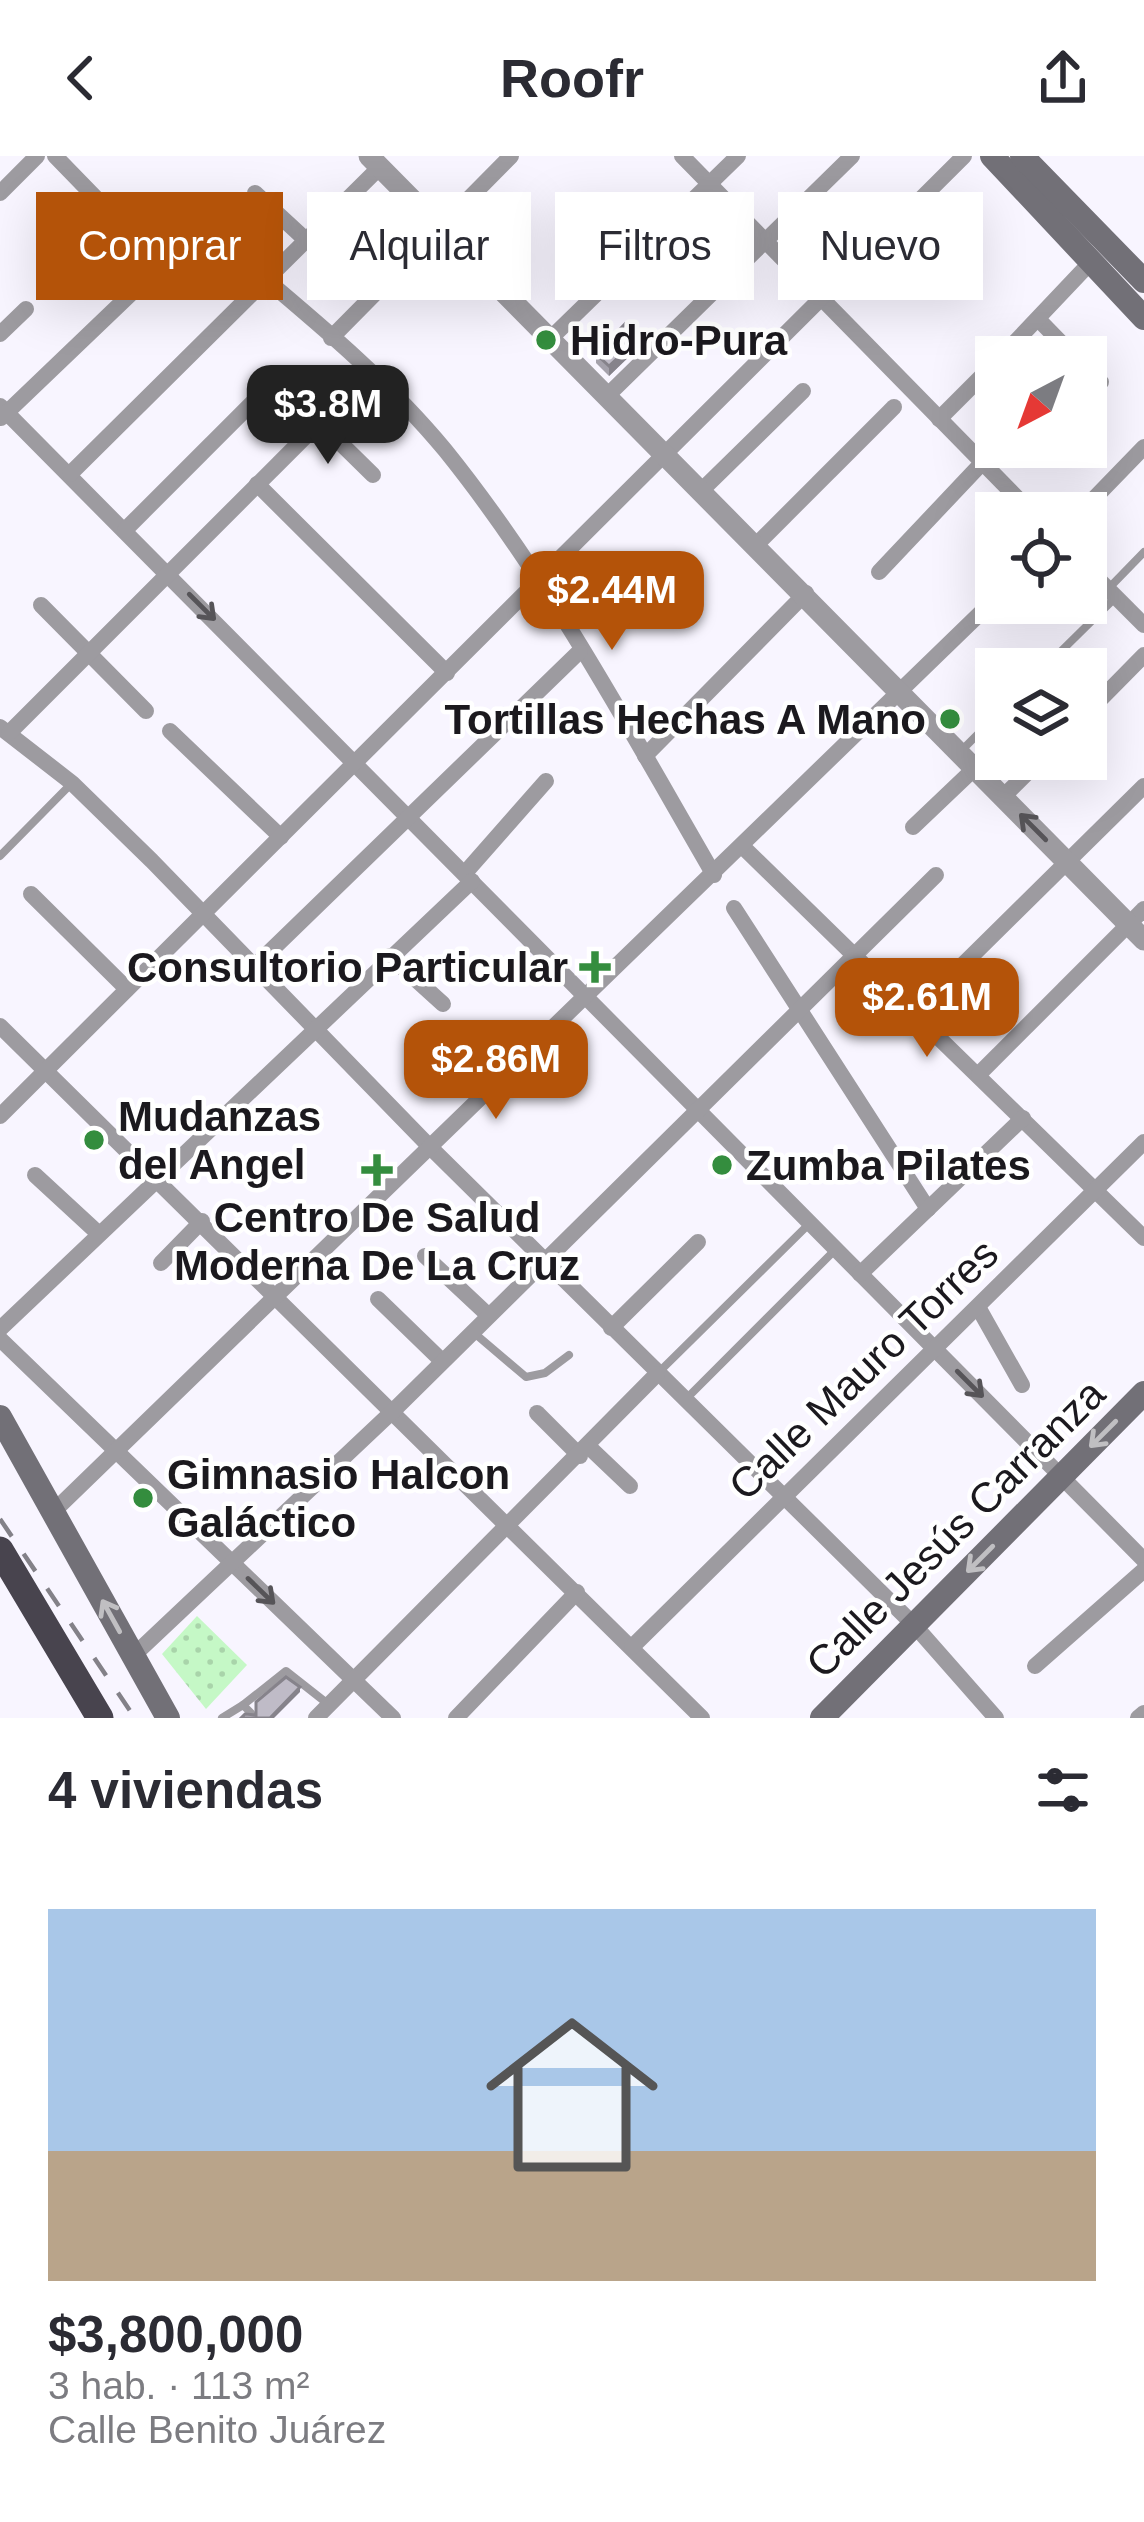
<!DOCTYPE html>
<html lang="es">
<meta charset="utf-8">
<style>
:root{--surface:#fff;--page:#f7f7f7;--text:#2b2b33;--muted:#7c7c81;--accent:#b45309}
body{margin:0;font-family:Arial,sans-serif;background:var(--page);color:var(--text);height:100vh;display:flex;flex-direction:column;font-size:45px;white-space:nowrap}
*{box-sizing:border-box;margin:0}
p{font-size:39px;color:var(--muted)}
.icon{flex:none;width:66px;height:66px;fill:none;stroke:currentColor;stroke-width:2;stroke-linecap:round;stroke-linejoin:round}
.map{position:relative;height:1562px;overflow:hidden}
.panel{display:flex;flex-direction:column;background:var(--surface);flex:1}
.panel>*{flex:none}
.guide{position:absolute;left:36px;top:36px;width:1074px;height:108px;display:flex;gap:24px}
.needle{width:78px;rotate:221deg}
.tools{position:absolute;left:975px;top:180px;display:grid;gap:24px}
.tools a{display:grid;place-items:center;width:132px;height:132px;border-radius:0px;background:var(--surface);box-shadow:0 12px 48px #0002;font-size:60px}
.price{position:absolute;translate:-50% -102px;padding:0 27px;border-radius:24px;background:var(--accent);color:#fff;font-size:39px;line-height:78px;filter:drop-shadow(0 3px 6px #0008)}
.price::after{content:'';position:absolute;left:50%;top:72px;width:36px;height:27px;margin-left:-18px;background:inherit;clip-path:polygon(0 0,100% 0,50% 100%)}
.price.current{background:#222;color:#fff}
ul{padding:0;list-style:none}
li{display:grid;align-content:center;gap:24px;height:636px;padding:0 48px}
li span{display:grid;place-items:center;height:372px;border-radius:0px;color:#555}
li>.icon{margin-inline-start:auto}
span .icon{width:216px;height:216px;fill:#fffc;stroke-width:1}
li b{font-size:51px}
h2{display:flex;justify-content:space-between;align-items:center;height:144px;padding:0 48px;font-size:51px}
.chip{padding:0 42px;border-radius:0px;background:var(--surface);box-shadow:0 12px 48px #0002;font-size:42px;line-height:108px}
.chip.current{background:var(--accent);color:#fff}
header{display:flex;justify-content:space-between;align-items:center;height:156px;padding:0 48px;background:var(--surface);font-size:54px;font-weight:600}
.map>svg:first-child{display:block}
.green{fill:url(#green-dots)}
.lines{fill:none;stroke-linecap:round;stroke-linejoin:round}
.service{stroke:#9d9ba0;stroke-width:8}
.minor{stroke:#9d9ba0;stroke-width:16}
.tertiary{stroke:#9d9ba0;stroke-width:21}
.secondary{stroke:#727077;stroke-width:24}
.trunk{stroke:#48444e;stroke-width:27}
.rail{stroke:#838188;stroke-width:4.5;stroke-dasharray:21 21;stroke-linecap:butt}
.wall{fill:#a4a1ab}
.shaded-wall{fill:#86838b}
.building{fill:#bfbbc7;stroke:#86838b;stroke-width:3}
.oneway{stroke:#565458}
.oneway2{stroke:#c0bfc2}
.poi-dot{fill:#348d3e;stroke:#fff;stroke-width:4.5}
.labels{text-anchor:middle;stroke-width:9;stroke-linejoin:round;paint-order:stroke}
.poi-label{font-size:42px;font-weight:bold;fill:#1b191e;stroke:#fff;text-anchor:start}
.street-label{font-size:42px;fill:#1b191e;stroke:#fff}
</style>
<header><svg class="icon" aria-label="back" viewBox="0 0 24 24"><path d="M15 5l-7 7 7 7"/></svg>Roofr<svg class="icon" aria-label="share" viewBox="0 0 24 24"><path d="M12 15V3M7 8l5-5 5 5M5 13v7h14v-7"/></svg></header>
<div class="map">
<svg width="1144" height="1562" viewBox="0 0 1144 1562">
<defs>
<pattern id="green-dots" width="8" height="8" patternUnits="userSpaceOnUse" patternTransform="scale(3)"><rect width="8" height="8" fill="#c5f8c6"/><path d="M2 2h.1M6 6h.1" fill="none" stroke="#a9d4aa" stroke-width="1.8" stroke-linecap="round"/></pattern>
</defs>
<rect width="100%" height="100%" fill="#f8f5ff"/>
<polygon class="green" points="197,1460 247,1509 206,1553 162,1498"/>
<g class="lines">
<g class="service">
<polyline points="1109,432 1144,396"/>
<polyline points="1043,513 1115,442"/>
<polyline points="963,593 996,560"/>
<polyline points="0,700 71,628"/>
<polyline points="473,1176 526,1221 545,1217 569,1199"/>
<polyline points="658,1217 810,1067"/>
<polyline points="685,1244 836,1093"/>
<polyline points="243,1549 286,1515 328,1548"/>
<polyline points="222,1562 243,1549 251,1557"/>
</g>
<g class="minor">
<polyline points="55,0 159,107"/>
<polyline points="682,0 1032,357"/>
<polyline points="0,37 37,0"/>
<polyline points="255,37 307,85"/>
<polyline points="1038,163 1075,201"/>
<polyline points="0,178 26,153"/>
<polyline points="552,181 738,0"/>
<polyline points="331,182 511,0"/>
<polyline points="1001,201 1090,107"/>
<polyline points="1086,212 1101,226"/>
<polyline points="609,238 852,0"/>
<polyline points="0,250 1144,1404"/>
<path d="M1,262L186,85L203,77L217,82C294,148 380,215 445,294C549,423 631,576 714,719"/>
<polyline points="939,263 996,206"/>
<polyline points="319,266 373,319"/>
<polyline points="70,318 380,11"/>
<polyline points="257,328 447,517"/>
<polyline points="703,333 803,235"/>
<polyline points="1080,357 1144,291"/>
<polyline points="125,374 275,224"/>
<polyline points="757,388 894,251"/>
<polyline points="1086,411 1144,469"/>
<polyline points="879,416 982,307"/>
<polyline points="41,449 146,555"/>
<polyline points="1086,558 1144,499"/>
<polyline points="0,571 72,627 152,705 431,992 915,1470 996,1562"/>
<polyline points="170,575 281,681"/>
<polyline points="9,577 368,218"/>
<polyline points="645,600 806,437"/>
<polyline points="1003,641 1041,603"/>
<polyline points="913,671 975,612"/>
<polyline points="743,691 1144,1082"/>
<polyline points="465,717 546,625"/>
<polyline points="31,738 127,833"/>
<polyline points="734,752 928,1053"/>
<polyline points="390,800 443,848"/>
<polyline points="254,811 580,495"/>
<polyline points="915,856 1144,630"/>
<polyline points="0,870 702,1562"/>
<polyline points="979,918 1144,753"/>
<polyline points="0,960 964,0"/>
<polyline points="35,1019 99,1078"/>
<polyline points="425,1100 488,1159"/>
<polyline points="161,1107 202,1065"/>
<polyline points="860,1118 1023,962"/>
<polyline points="378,1143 442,1205"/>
<polyline points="978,1151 1022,1229"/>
<polyline points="611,1172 698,1086"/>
<polyline points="0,1173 472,725"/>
<polyline points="0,1183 393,1562"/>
<polyline points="537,1257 580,1300"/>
<polyline points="589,1291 630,1330"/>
<polyline points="53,1356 996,442"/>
<polyline points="632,1491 1144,986"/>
<polyline points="133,1500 394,1254 936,719"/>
<polyline points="1035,1510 1144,1414"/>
<polyline points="316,1562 657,1218"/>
<polyline points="456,1562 577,1436"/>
<polyline points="1138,1562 1144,1557"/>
</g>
<polyline class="tertiary" points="369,0 1144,784"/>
<g class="secondary">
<polyline points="992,0 1144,162"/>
<polyline points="1022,0 1144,125"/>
<polyline points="0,1261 168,1562"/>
<polyline points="822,1562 1144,1237"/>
</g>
<polyline class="trunk" points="0,1394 100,1562"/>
<polyline class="rail" points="0,1363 135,1562"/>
</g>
<polygon class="wall" points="639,191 609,220 596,207 596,198"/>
<g class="shaded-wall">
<polygon points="639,182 639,191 609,220 609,210"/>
<polygon points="300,1531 300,1536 274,1562 270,1562"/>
</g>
<g class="building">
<polygon points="625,168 639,182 609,210 596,198"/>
<polygon points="286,1521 300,1531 270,1562 241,1562 245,1558 256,1559 256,1546"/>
</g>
<defs><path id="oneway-shaft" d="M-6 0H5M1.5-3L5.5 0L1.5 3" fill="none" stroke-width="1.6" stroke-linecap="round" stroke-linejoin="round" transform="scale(3)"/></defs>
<g class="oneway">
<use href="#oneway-shaft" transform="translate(202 451) rotate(45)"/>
<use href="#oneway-shaft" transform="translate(1033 671) rotate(-135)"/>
<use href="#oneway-shaft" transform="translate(970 1228) rotate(45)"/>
<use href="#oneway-shaft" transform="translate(261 1435) rotate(44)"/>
</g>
<g class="oneway2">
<use href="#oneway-shaft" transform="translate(1103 1278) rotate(135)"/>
<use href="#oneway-shaft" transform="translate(980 1403) rotate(135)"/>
<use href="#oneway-shaft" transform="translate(111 1460) rotate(-119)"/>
</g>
<g class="poi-dot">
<circle cx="546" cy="184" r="12"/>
<circle cx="950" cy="563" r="12"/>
<path d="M589 793h12v12h12v12h-12v12h-12v-12h-12v-12h12z"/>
<circle cx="94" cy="984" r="12"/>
<circle cx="722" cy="1009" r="12"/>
<path d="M371 996h12v12h12v12h-12v12h-12v-12h-12v-12h12z"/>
<circle cx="143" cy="1342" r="12"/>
</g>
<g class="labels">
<g class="poi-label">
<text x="570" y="199">Hidro-Pura</text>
<text x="926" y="578" text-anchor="end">Tortillas Hechas A Mano</text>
<text x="568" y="826" text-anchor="end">Consultorio Particular</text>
<text x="118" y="975">Mudanzas<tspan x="118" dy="48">del Angel</tspan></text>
<text x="746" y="1024">Zumba Pilates</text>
<text x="377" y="1076" text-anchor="middle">Centro De Salud<tspan x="377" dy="48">Moderna De La Cruz</tspan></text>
<text x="167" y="1333">Gimnasio Halcon<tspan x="167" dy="48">Galáctico</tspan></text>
</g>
<g class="street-label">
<text transform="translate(863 1213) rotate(-44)" y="15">Calle Mauro Torres</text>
<text transform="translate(955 1372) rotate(-45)" y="15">Calle Jesús Carranza</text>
</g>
</g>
</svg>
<div class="tools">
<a><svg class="needle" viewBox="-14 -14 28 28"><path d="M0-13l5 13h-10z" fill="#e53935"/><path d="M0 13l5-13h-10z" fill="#7c7c81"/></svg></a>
<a><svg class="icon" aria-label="locate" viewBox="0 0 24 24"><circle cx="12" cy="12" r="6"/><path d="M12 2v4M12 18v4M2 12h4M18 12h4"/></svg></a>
<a><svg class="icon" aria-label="layers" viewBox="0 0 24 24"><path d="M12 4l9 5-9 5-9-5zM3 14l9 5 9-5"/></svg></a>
</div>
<b class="price current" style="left:328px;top:311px">$3.8M</b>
<b class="price" style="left:612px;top:497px">$2.44M</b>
<b class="price" style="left:927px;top:904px">$2.61M</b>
<b class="price" style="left:496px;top:966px">$2.86M</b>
<div class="guide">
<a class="chip current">Comprar</a>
<a class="chip">Alquilar</a>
<a class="chip">Filtros</a>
<a class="chip">Nuevo</a>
</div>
</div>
<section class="panel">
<h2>4 viviendas<svg class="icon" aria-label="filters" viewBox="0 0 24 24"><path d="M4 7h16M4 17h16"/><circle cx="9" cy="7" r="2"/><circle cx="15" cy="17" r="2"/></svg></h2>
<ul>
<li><span style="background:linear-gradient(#a9c7e8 65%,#b9a48a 0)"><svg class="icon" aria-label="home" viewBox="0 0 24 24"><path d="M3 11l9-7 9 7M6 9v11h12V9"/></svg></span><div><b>$3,800,000</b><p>3 hab. · 113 m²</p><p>Calle Benito Juárez</p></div></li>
</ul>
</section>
